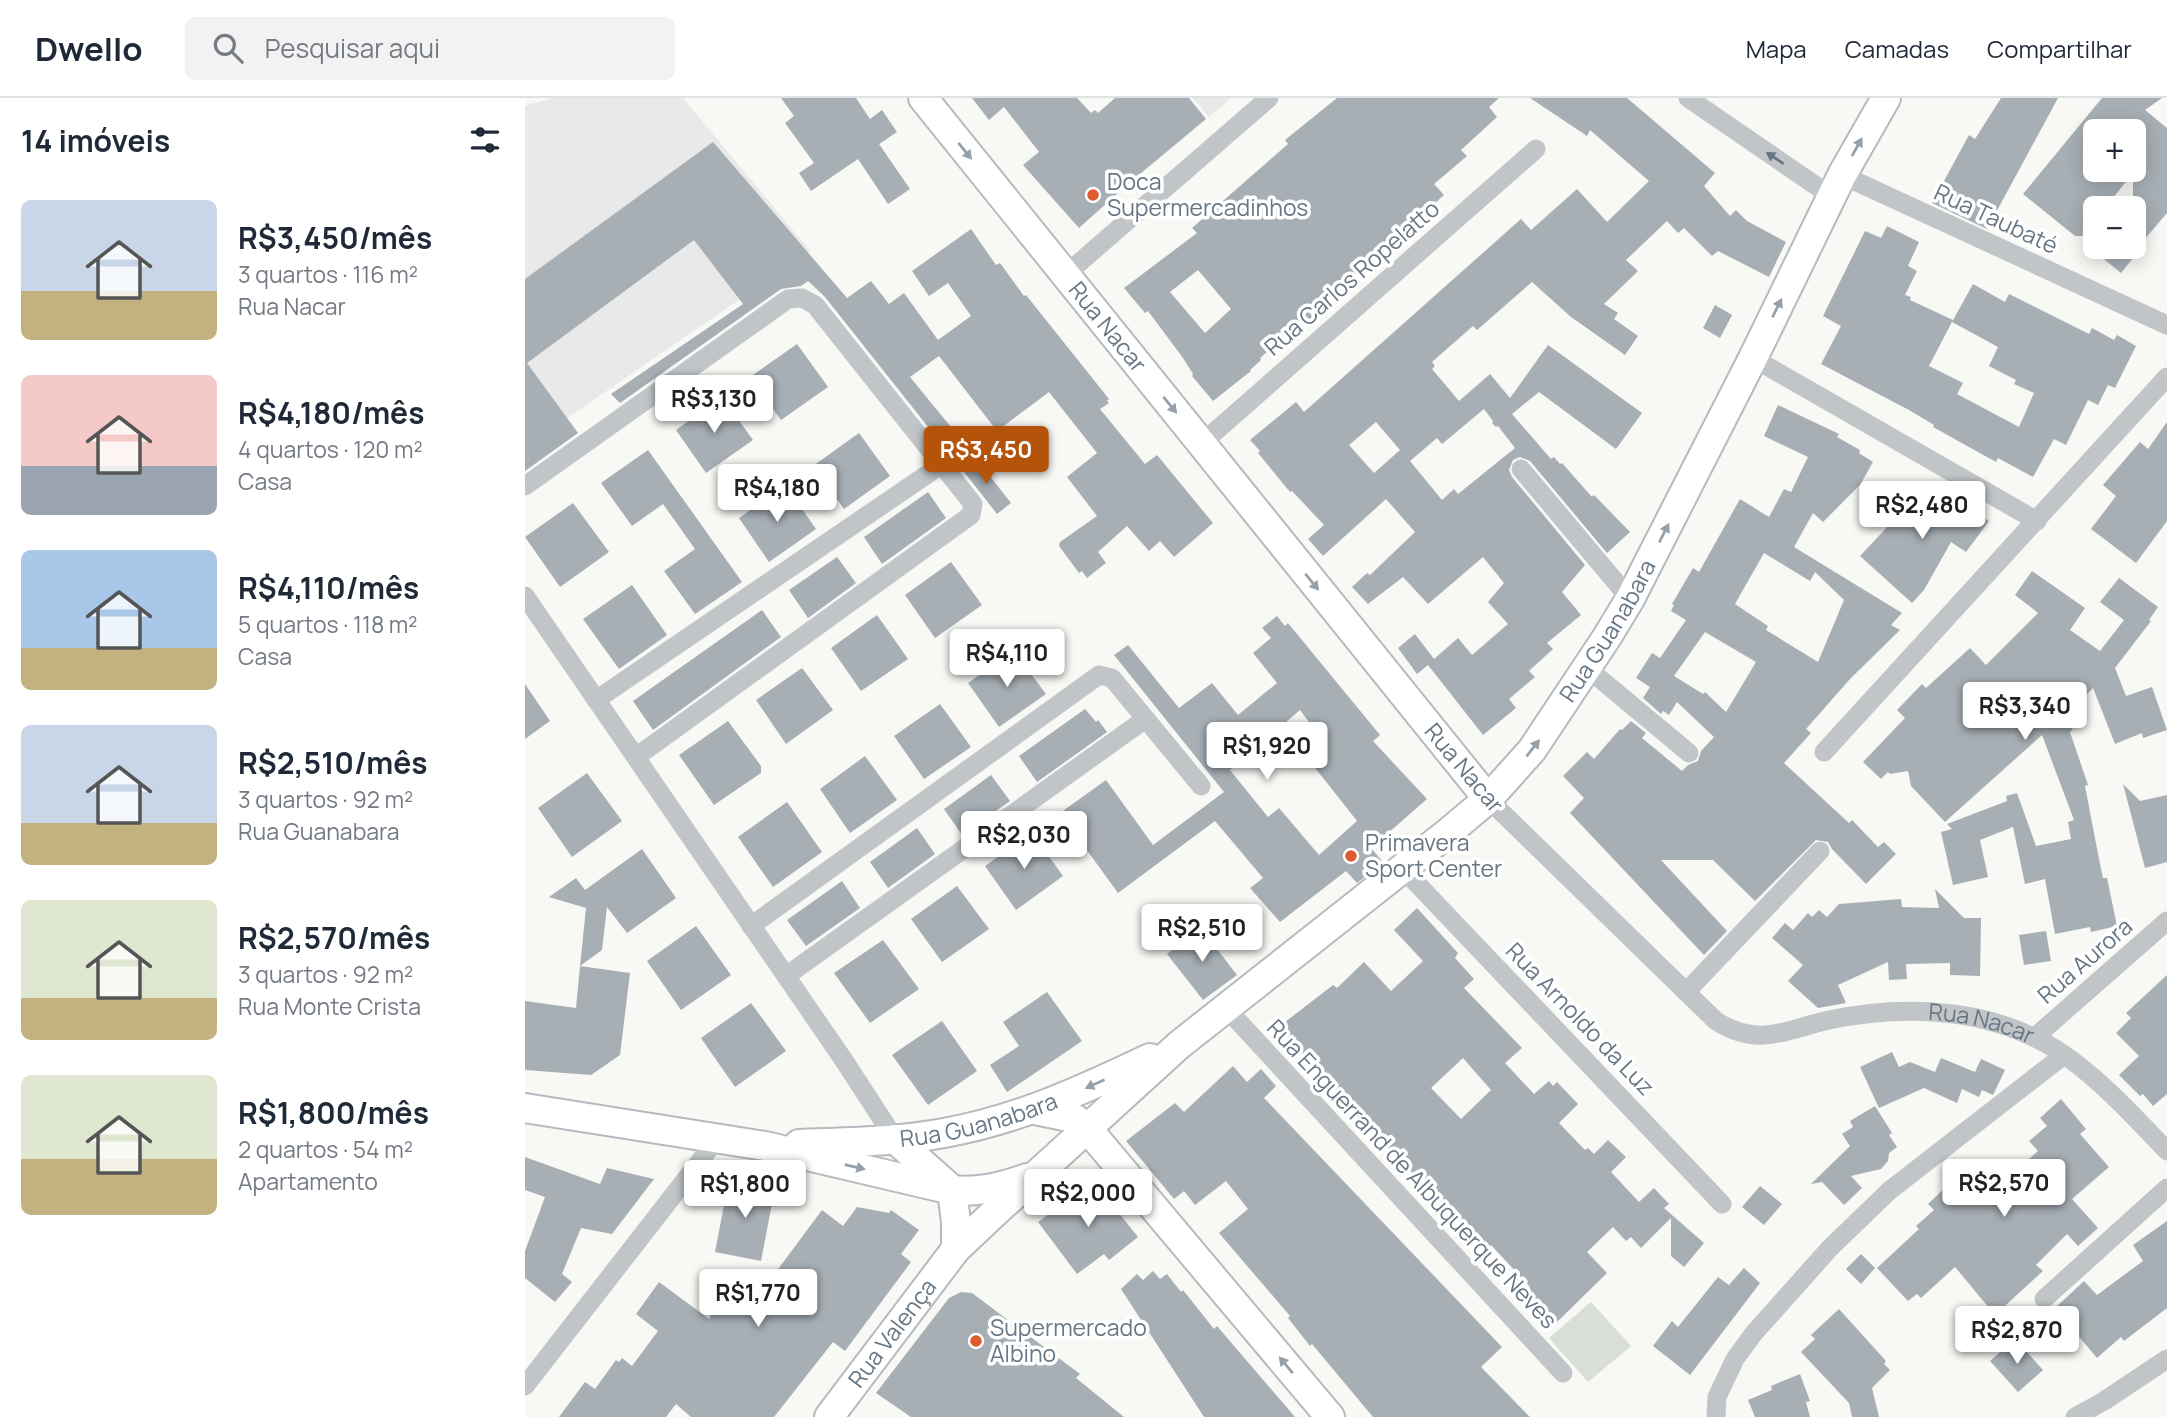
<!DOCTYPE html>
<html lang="pt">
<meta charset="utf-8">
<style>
:root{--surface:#fff;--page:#f2f2f3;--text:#1f2937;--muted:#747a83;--line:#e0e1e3;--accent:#b45309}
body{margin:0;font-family:Manrope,sans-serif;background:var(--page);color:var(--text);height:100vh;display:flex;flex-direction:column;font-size:26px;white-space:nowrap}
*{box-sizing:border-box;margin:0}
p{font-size:23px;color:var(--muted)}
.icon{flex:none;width:38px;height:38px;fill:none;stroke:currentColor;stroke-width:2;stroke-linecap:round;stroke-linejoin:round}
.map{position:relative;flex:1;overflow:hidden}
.drawer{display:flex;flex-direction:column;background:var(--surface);width:525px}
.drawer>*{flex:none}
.tools{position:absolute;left:1558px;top:21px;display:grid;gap:14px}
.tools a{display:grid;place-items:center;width:63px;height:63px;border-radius:10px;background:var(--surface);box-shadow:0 4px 18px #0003;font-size:35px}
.price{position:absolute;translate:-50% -60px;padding:0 16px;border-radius:7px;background:#fff;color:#222;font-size:23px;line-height:46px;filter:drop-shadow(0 2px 4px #0008)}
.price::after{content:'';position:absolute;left:50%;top:42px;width:21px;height:16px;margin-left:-10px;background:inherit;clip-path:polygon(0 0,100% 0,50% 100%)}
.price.selected{background:var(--accent);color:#fff}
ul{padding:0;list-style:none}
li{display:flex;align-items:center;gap:21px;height:175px;padding:0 21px}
li span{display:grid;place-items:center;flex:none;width:196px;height:140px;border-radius:10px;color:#555}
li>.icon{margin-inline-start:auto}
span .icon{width:84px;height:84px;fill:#fffc;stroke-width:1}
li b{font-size:30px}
h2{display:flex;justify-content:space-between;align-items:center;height:84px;padding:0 21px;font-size:30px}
header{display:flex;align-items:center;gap:42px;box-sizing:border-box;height:98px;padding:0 35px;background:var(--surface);border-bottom:2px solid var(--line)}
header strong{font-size:33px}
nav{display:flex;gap:38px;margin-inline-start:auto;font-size:24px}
.search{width:490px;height:63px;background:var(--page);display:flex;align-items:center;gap:18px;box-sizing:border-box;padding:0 24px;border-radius:10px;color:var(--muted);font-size:26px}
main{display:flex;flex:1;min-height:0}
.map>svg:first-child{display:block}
.built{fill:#e8e9e8}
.green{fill:#d9ded6}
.building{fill:#a7afb5;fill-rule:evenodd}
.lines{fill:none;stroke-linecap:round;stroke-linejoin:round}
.secondary-casing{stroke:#b6babf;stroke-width:32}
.minor{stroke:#c1c5c8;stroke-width:19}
.secondary{stroke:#fff;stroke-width:28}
.oneway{fill:#95a0aa}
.oneway2{fill:#687785}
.poi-dot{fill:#de5b2e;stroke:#fff;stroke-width:2.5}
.labels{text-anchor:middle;stroke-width:7;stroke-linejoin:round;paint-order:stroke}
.poi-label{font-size:23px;fill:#687785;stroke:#fff;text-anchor:start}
.street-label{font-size:23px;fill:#687785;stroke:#fff}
</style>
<header>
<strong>Dwello</strong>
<div class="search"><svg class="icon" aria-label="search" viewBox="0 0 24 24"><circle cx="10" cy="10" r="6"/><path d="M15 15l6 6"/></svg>Pesquisar aqui</div>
<nav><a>Mapa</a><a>Camadas</a><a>Compartilhar</a></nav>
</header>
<main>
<section class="drawer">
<h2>14 imóveis<svg class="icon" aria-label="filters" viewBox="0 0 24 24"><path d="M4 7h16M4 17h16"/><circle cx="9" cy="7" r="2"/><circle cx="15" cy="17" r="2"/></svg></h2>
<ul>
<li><span style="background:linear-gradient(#c9d6e8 65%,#c2b280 0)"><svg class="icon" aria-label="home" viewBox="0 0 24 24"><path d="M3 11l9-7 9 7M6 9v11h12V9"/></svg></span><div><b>R$3,450/mês</b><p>3 quartos · 116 m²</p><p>Rua Nacar</p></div></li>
<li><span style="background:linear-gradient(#f6c9c9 65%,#9aa5b1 0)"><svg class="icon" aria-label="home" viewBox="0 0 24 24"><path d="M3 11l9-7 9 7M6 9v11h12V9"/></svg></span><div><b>R$4,180/mês</b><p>4 quartos · 120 m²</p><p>Casa</p></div></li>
<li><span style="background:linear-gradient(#a9c7e8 70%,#c2b280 0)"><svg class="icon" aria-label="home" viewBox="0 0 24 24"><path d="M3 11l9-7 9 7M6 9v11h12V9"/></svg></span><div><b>R$4,110/mês</b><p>5 quartos · 118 m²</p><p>Casa</p></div></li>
<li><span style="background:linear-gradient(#c9d6e8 70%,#c2b280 0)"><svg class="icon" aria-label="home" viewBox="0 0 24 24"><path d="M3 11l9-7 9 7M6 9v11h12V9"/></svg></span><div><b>R$2,510/mês</b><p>3 quartos · 92 m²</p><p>Rua Guanabara</p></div></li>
<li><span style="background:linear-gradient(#dfe7d0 70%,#c2b280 0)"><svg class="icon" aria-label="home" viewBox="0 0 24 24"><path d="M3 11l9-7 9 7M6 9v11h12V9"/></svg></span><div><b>R$2,570/mês</b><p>3 quartos · 92 m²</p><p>Rua Monte Crista</p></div></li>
<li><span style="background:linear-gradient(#dfe7d0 60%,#c2b280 0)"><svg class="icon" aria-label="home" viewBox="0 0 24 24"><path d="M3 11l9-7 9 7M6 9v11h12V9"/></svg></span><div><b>R$1,800/mês</b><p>2 quartos · 54 m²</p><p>Apartamento</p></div></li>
</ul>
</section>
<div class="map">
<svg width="1642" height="1319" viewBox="0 0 1642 1319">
<rect width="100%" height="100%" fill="#f8f8f5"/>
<g class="built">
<polygon points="27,0 158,0 285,153 0,349 0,8"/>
<polygon points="668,0 706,0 684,19"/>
</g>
<polygon class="green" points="1066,1204 1106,1248 1063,1284 1024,1240"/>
<g class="building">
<polygon points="256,0 331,0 345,21 357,12 372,34 354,46 385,91 363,106 333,61 286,93 274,75 289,65 260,25 269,18"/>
<polygon points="447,0 552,0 566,15 570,12 573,15 590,0 664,0 681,21 603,86 554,130 498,67 514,54 479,9 464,22"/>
<path d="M812,0H974L964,9L972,19L936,52L942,58L909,86L919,97L799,205L801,207L775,230L773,228L735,260L736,262L725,272L726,273L688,303L667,278L668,276L658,260L623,213L620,215L599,190L672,135L667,130L763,46L760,42ZM673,172L706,211L680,235L645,194Z"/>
<path d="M1005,0H1102L1190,75L1179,88L1205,118L1211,112L1222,123L1261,144L1244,179L1193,153L1187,158L1159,130L1153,135L1142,123L1101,162L1113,173L1079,206L1093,215L1089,221L1113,238L1100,257L1046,219L1007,184L952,232L948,228L907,264L910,268L907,271L934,303L965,276L985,300L1023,247L1117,315L1091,351L1014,294L987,316L1026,361L1029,359L1035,366L1037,365L1067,399L1069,397L1105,434L1082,455L1005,363L995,359L988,362L984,372L987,379L1060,467L1037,494L1056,517L1022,545L1028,551L1004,573L1010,579L984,601L991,610L958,637L903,567L892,576L873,550L890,536L909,561L933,540L947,557L983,526L963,504L979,485L958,459L903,506L878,479L843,506L827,489L842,475L845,477L890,434L861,401L798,458L783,441L799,427L767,393L765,394L733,355L735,353L725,342L771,304L779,314L996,121L1006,132L1052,91L1082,124L1124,83L1065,32L1062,38ZM959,311L968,323L967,325L971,329L973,328L990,350L933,396L929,391L917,402L885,363L912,340L917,346ZM851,324L875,352L849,375L824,347Z"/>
<polygon points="1476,0 1533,0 1462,131 1407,105 1444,37 1450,41"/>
<path d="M1577,0H1637L1620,12L1642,30V115L1613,149H1617L1596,175L1564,149H1608V75L1580,110H1570V123L1557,138H1550L1498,96ZM1570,33H1608V72H1570Z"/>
<polygon points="188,44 322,200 346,183 364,206 379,195 413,242 446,218 423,185 404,198 387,173 446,131 471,167 475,165 499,198 501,197 584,301 582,303 584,305 575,311 620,366 632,357 688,425 649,459 635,443 624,453 602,428 573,454 581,465 562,480 557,473 554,475 534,448 535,444 572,418 542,379 572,355 524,294 472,333 414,258 385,279 430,334 415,344 300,199 283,183 276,188 256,191 95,305 86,296 218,206 169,142 2,265 53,335 0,373 0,181"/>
<polygon points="1362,128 1394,144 1383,168 1392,173 1380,197 1386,199 1385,202 1428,222 1404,268 1438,285 1432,296 1494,329 1509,295 1489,286 1491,282 1464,268 1473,249 1427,224 1448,186 1480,204 1484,196 1564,236 1567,230 1589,242 1592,237 1611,248 1590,290 1583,287 1573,307 1563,302 1541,347 1529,341 1508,379 1473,360 1471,364 1408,329 1409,327 1384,312 1296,266 1316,228 1298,218 1340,133 1356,140"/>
<polygon points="1190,207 1207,217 1195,240 1178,230"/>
<polygon points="272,246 303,289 256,322 225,279"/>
<polygon points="197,299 228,342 181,375 151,332"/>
<path d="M1253,307L1314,336L1312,339L1335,352L1334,355L1348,364L1335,387L1298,424L1288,415L1269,449L1377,515L1366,527L1375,532L1325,581L1281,631L1286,635L1259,665L1324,725L1327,722L1353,749L1359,744L1371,756L1341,786L1307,751L1303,744L1291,742L1230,803L1188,762H1136L1202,833L1179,857L1045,715L1059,700L1038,678L1062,654L1069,661L1095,631L1097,632L1106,623L1121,635L1117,640L1157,673L1163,667L1173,663L1176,653L1189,639L1152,604L1144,617L1138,613L1136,616L1118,600L1125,589L1111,580L1127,555L1135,560L1161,522L1146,513L1149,507L1147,506L1168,470L1174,474L1215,401L1244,419L1259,391L1266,394L1283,359L1239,338ZM1239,455L1285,483L1290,474L1319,502L1293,564L1241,532L1243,528L1210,506ZM1180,534L1231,564L1201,614L1180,594L1178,596L1149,578Z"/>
<polygon points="1642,324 1642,423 1611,465 1566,431 1591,398 1578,387 1615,344 1623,351"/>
<polygon points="334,335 365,378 319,411 288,368"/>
<polygon points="123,352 217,484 170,516 139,473 170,451 138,406 107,428 76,385"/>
<polygon points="450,359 486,405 472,416 436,370"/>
<polygon points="260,387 291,431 244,464 214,420"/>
<polygon points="1400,389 1405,392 1407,389 1464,423 1441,454 1426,444 1399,492 1387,505 1335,458"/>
<polygon points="403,394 421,420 357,466 339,439"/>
<polygon points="48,405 84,454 35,489 0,439"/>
<polygon points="312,459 331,485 283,520 264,492"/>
<polygon points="426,464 457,507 410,540 380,497"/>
<polygon points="1507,473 1560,510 1545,532 1575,553 1599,522 1575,504 1594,480 1633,509 1624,522 1626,523 1590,570 1601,598 1627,589 1642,632 1618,640 1617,635 1590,646 1568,590 1538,621 1548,631 1545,634 1563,687 1560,688 1574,761 1578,780 1582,780 1592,828 1566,834 1565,829 1530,836 1520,781 1500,786 1488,729 1455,742 1463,779 1428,787 1416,734 1427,731 1422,726 1482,703 1481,698 1492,695 1511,748 1546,741 1543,724 1549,722 1517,637 1420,724 1386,688 1383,673 1365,676 1363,674 1356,681 1338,664 1380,620 1372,612 1397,586 1401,590 1445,550 1461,567 1513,515 1490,497"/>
<polygon points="107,487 142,537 94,571 58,521"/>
<polygon points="237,512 256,539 128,632 108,603"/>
<polygon points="352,517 383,561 336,593 306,550"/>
<path d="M752,518L760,528L763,525L855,637L848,643L902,701L846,750L858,764L849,772L832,785L821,773L755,824L725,790L738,780L690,723L593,795L535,715L581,682L628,747L699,694L589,557L603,547L654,610L687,585L713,617L752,585L728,555L746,540L737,530ZM775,612L797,642L780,657L832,723L794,757L754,710L743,719L705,672Z"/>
<polygon points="489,553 521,596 474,629 443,585"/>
<polygon points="277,570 308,612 261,646 231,602"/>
<polygon points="0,586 25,623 0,641"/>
<polygon points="415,606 446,649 399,681 369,638"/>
<polygon points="560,611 571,624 573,622 582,634 512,684 494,658"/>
<polygon points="203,623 236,668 236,675 189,707 154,657"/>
<polygon points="340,658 372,702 325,735 295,691"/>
<polygon points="62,675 97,723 47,759 13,710"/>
<polygon points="466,677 485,703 437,737 419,711"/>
<polygon points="1598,686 1615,703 1642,697 1642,764 1620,770"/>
<polygon points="262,704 297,754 248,789 213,739"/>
<polygon points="392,730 410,756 363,790 345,764"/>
<polygon points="507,735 538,778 491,812 460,768"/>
<polygon points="117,751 151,800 102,835 82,809 77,852 55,868 61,810 24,799 51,780 60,792"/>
<polygon points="317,783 335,810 281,848 262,822"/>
<polygon points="432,788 464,831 417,864 386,821"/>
<polygon points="1410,791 1439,820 1456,820 1455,878 1425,877 1425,865 1381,866 1382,881 1364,882 1363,864 1313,887 1321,905 1293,910 1263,883 1278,867 1247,840 1260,825 1268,832 1283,815 1287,819 1294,812 1302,819 1314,806 1376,801 1377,809 1414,810"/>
<path d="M892,810L933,855L930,860L949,881L939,890L997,950L980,965L1009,996L1024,983L1028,988L1032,984L1053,1006L1034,1025L1060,1052L1063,1050L1069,1056L1083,1042L1101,1059L1086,1074L1114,1104L1129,1090L1144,1106L1139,1110L1179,1145L1159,1169L1146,1158V1120L1116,1150L1106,1139L1101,1143L1088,1129L1062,1154L1082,1175L1031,1225L1001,1193L1005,1189L966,1147L960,1152L786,968L755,928L808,887L812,890L839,864L866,893L898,863L869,832ZM938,960L966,992L936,1021L906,990Z"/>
<polygon points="171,828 206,877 156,912 122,863"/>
<polygon points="676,830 712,877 678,902 642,856"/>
<polygon points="1521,833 1526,863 1499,867 1494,837"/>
<polygon points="358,842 394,891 345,925 309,875"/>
<polygon points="55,868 105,875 95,957 66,977 0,972 0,903 51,910"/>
<polygon points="1642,877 1642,996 1628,1008 1618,996 1615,998 1594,977 1614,958 1591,935 1606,920 1601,915"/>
<polygon points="522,894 557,943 482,994 465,967 494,948 478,924"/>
<polygon points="226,905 261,953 210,989 176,940"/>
<polygon points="417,923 452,973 403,1007 367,957"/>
<polygon points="1367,954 1374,969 1385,964 1410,974 1416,960 1450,974 1456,961 1480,972 1468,997 1457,992 1454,999 1437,991 1432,1005 1399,990 1354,1010 1335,969"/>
<polygon points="708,968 722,984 736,971 751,988 739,1000 977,1249 956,1269 1005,1319 848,1319 787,1246 785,1248 763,1220 765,1218 694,1135 723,1111 701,1083 670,1107 659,1093 649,1101 601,1043 650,1005 659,1014"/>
<polygon points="1536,1001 1561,1031 1555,1036 1584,1069 1547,1101 1573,1130 1553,1148 1542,1136 1511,1167 1518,1173 1470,1217 1430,1169 1396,1200 1392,1196 1383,1203 1352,1170 1394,1131 1391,1128 1409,1112 1403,1106 1423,1087 1430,1095 1467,1065 1481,1081 1513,1053 1504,1043 1522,1028 1515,1020"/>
<polygon points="1350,1008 1367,1035 1364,1037 1372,1049 1364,1055 1363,1063 1356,1071 1326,1078 1337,1090 1319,1107 1297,1084 1286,1086 1325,1048 1317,1036 1328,1029 1325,1023"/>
<polygon points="0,1059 75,1086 82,1070 129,1081 87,1136 56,1130 37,1176 47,1184 30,1204 0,1180 0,1153 20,1099 0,1092"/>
<polygon points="204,1081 250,1090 236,1163 190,1154"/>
<polygon points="569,1084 613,1139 584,1162 579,1156 552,1176 513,1124"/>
<polygon points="1235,1088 1257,1106 1239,1127 1217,1109"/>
<polygon points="332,1109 364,1115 366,1112 394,1132 376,1156 386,1164 320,1253 308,1244 249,1319 166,1319 151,1306 141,1319 34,1319 60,1284 70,1291 91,1262 94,1264 97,1260 107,1268 133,1233 111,1216 134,1184 184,1221 198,1196 222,1213 297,1112 318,1128"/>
<polygon points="1642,1123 1642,1210 1599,1243 1596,1239 1572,1260 1530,1210 1559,1183 1572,1197 1618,1163 1608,1147"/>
<polygon points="1336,1156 1350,1170 1336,1186 1321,1171"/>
<polygon points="1219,1170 1235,1185 1165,1277 1128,1248 1147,1223 1153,1229 1193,1179 1204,1187"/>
<polygon points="628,1173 635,1181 642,1176 656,1194 658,1192 689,1231 692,1228 770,1319 679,1319 596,1191 612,1176 618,1182"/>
<polygon points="436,1194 447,1195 555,1276 551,1280 599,1319 386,1319 351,1295 424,1200"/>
<polygon points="1314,1211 1361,1263 1359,1266 1365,1272 1347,1290 1354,1319 1327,1319 1324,1305 1276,1254 1290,1241 1286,1237"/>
<polygon points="1490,1241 1518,1272 1493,1294 1465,1263"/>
<polygon points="1275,1276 1285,1303 1281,1304 1285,1319 1230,1319 1223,1302 1247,1292 1246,1288"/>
</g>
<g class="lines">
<defs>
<g id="secondary">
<path id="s2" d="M398,0L963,701"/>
<path d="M0,1010L240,1048L427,1092C453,1095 477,1089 502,1080"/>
<polyline points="510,1012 549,1020 561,1029 805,1319"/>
<polyline points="370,1041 425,1090"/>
<path id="s3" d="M274,1046C322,1044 371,1044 419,1035C492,1022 558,992 625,960"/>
<polyline points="427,1092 431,1124 431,1151"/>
<path id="s4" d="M304,1319L431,1151L466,1118L654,947L925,733L963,701L1007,652L1082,539L1105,501L1228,260L1317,77L1361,0"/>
</g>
</defs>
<use href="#secondary" class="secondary-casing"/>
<g class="minor">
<polyline points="1163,0 1306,98"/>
<polyline points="1317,77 1642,227"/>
<polyline points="540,177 744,0"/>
<polyline points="1228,260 1512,423"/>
<polyline points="676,346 1011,51"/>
<polyline points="996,371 1105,501"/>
<polyline points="0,388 263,201 277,200 290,207 448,406 446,417 111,659"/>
<polyline points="0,498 318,961 370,1041"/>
<polyline points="1062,570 1164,655"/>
<polyline points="71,602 416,367"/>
<polyline points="1299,654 1642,279"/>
<path id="s1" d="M963,701L1191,923C1234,950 1259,932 1304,922C1371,908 1446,909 1508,939C1556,960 1606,1015 1642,1053"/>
<polyline points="878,771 1197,1106"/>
<polyline points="226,828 574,577 587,580 676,688"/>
<polyline points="261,878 619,622"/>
<polyline points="1161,894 1295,753"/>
<polyline points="701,910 1038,1275"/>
<polyline points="1510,939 1642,823"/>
<polyline points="1519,1201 1642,1090"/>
<polyline points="0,1288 192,1041"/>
<polyline points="1191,1319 1192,1299 1210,1261 1229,1235 1305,1150 1364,1093 1539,957"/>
<polyline points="1550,1319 1579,1303 1642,1261"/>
</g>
<use href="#secondary" class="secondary"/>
</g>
<defs><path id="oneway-solid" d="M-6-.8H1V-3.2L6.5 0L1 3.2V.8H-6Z" transform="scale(1.75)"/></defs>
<g class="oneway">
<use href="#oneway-solid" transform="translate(1332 49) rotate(-61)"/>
<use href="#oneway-solid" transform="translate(440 53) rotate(51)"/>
<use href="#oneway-solid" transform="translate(1252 210) rotate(-64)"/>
<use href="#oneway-solid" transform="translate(645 307) rotate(51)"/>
<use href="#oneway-solid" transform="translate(1139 435) rotate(-63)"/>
<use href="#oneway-solid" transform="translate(787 484) rotate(51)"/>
<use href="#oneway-solid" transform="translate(1008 650) rotate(-52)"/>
<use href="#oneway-solid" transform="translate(570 986) rotate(156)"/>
<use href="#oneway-solid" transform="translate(330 1069) rotate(13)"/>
<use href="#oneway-solid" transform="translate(761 1267) rotate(-130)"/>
</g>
<use class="oneway2" href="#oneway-solid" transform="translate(1250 60) rotate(-146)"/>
<g class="poi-dot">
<circle cx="568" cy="97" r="7"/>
<circle cx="826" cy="758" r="7"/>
<circle cx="451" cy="1243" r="7"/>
</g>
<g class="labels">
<g class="poi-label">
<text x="582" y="92">Doca<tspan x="582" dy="26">Supermercadinhos</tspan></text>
<text x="840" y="753">Primavera<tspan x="840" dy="26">Sport Center</tspan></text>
<text x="465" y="1238">Supermercado<tspan x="465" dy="26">Albino</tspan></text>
</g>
<g class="street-label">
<text transform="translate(1471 121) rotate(25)" y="8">Rua Taubaté</text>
<text transform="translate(827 180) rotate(-41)" y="8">Rua Carlos Ropelatto</text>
<text dy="8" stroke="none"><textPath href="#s2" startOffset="294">Rua Nacar</textPath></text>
<text dy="8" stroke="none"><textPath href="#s4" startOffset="1115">Rua Guanabara</textPath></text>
<text transform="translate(939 670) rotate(50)" y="8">Rua Nacar</text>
<text transform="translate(1560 863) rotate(-41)" y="8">Rua Aurora</text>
<text transform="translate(1055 921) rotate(46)" y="8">Rua Arnoldo da Luz</text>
<text dy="8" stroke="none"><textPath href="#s1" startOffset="590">Rua Nacar</textPath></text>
<text dy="8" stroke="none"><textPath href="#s3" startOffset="182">Rua Guanabara</textPath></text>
<text transform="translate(887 1076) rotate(47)" y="8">Rua Enguerrand de Albuquerque Neves</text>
<text dy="8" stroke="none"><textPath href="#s4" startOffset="105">Rua Valença</textPath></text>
</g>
</g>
</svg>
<div class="tools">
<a>+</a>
<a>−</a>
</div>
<b class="price" style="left:189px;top:337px">R$3,130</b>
<b class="price selected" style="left:461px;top:388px">R$3,450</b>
<b class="price" style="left:252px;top:426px">R$4,180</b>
<b class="price" style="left:1397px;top:443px">R$2,480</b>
<b class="price" style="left:482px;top:591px">R$4,110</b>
<b class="price" style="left:1500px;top:644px">R$3,340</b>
<b class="price" style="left:742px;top:684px">R$1,920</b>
<b class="price" style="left:499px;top:773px">R$2,030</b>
<b class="price" style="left:677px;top:866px">R$2,510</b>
<b class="price" style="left:1479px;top:1121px">R$2,570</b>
<b class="price" style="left:220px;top:1122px">R$1,800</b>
<b class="price" style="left:563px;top:1131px">R$2,000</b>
<b class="price" style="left:233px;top:1231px">R$1,770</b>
<b class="price" style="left:1492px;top:1268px">R$2,870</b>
</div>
</main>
